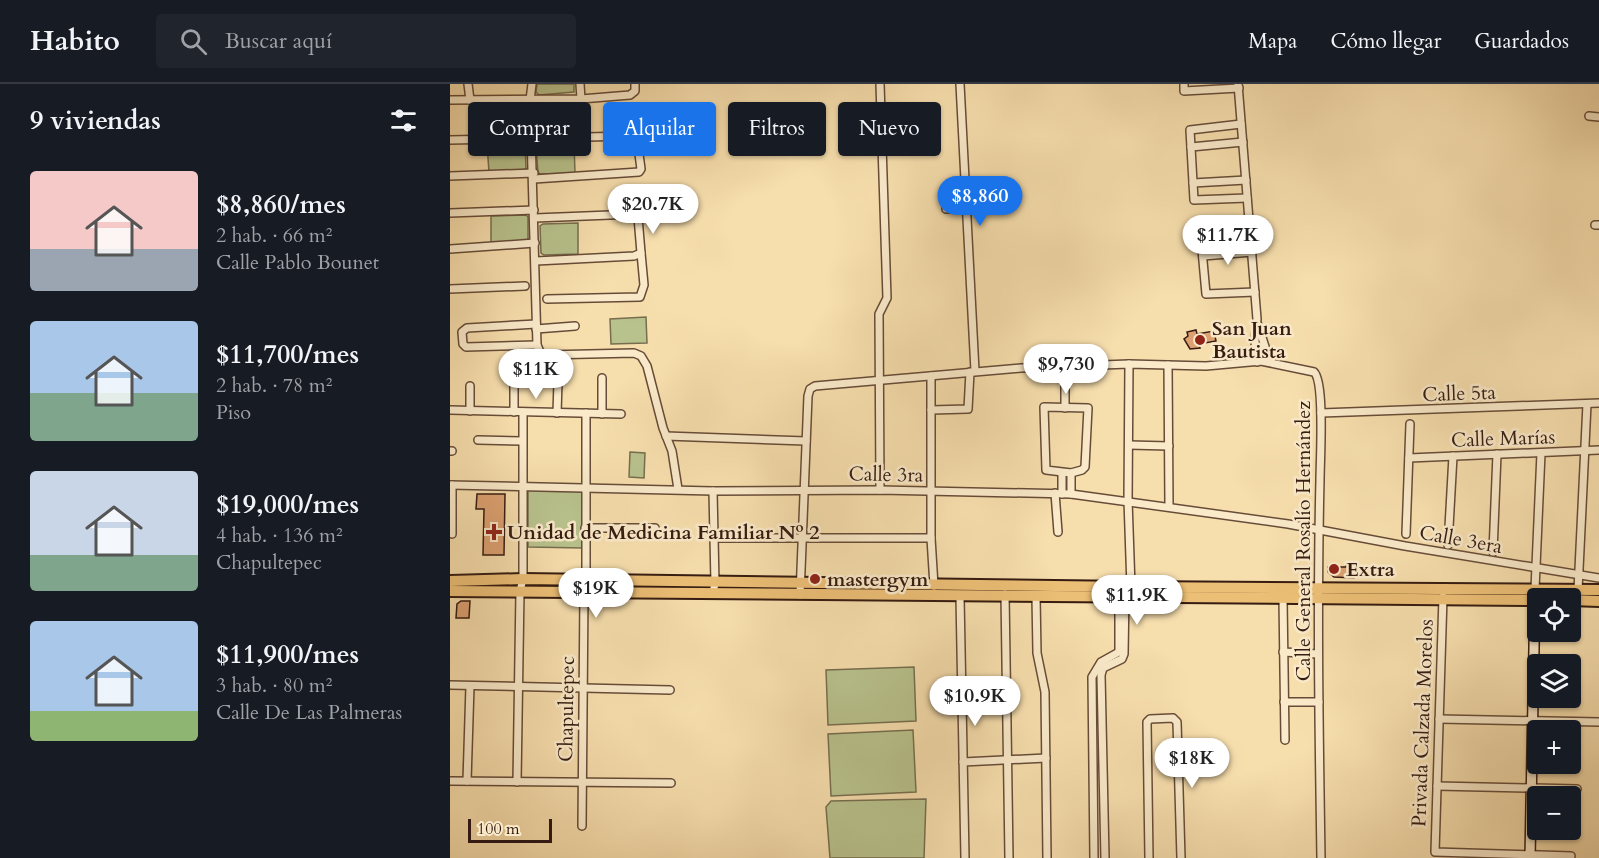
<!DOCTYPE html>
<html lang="es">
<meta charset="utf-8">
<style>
:root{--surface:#171b24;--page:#20242c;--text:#f1f3f6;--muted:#9ea1a6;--line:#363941;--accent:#1a73e8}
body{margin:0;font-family:Cardo,serif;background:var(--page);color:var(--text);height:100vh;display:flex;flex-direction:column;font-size:22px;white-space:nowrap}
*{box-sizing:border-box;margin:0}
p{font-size:20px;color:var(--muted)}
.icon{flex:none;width:33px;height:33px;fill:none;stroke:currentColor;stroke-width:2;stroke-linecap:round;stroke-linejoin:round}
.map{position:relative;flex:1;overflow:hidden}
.side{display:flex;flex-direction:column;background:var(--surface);width:450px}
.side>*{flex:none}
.guide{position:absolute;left:18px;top:18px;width:570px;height:54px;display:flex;gap:12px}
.controls{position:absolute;left:1077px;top:504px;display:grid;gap:12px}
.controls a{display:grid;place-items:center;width:54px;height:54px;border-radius:6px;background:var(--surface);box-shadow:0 2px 4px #0004;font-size:30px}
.scale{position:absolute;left:18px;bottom:15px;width:84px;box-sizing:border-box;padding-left:6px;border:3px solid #351b11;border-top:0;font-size:16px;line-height:21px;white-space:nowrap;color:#351b11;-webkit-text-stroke:4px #faeaca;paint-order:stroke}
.price{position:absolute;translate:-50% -51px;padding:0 14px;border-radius:21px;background:#fff;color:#222;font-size:20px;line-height:39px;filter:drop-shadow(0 2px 3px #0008)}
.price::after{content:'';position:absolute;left:50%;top:36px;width:18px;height:14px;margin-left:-9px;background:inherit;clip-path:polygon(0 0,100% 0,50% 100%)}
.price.on{background:var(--accent);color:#fff}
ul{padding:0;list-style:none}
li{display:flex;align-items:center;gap:18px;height:150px;padding:0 30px}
li span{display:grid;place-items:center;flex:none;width:168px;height:120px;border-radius:6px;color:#555}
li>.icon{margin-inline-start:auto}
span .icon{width:72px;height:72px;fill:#fffc;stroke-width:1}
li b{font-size:26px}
h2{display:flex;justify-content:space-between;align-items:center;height:72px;padding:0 30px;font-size:26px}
.pill{padding:0 21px;border-radius:6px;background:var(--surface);box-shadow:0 2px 4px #0004;font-size:21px;line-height:54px}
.pill.on{background:var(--accent);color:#fff}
header{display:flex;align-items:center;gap:36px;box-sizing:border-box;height:84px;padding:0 30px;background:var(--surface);border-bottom:2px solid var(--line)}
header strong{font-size:28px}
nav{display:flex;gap:33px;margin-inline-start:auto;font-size:21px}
.search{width:420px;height:54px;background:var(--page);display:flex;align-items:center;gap:15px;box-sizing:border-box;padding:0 21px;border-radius:6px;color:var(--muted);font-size:22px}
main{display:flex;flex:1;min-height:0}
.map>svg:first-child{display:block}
.green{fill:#b8c28d;stroke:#766e4f;stroke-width:1.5}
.building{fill:#dda171;stroke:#351b11;stroke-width:1.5}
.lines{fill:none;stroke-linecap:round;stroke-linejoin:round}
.street-casing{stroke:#664c38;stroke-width:10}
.secondary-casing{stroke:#351b11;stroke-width:12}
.primary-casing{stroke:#351b11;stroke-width:14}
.street{stroke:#faeaca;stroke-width:7}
.secondary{stroke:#faeaca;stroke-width:9}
.primary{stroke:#ecbf76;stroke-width:10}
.poi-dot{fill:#8f2418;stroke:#faeaca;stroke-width:2}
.labels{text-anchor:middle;stroke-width:5;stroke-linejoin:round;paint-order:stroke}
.poi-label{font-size:20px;font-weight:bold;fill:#351b11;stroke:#faeaca;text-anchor:start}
.street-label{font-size:20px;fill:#351b11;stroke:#faeaca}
</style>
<header>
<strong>Habito</strong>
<div class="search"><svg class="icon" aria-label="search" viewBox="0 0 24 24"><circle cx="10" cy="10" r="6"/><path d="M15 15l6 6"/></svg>Buscar aquí</div>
<nav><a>Mapa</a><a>Cómo llegar</a><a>Guardados</a></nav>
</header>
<main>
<section class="side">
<h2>9 viviendas<svg class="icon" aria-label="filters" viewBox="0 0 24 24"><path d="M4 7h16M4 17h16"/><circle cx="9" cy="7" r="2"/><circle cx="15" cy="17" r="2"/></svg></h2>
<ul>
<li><span style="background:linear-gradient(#f6c9c9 65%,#9aa5b1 0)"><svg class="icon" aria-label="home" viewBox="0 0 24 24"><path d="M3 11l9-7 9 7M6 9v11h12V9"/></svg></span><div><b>$8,860/mes</b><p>2 hab. · 66 m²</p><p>Calle Pablo Bounet</p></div></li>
<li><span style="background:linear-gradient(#a9c7e8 60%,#7fa58c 0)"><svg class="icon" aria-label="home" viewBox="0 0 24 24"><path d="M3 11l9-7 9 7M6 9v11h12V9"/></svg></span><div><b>$11,700/mes</b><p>2 hab. · 78 m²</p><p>Piso</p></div></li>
<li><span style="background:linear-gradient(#c9d6e8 70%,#7fa58c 0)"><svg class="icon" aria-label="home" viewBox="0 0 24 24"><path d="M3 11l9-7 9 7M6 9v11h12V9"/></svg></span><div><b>$19,000/mes</b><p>4 hab. · 136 m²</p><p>Chapultepec</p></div></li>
<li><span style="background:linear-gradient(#a9c7e8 75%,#8fb573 0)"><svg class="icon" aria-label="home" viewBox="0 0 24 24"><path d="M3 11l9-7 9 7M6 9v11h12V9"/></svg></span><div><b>$11,900/mes</b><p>3 hab. · 80 m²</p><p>Calle De Las Palmeras</p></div></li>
</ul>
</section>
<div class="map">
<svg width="1149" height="774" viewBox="0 0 1149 774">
<rect width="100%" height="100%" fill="#f7dead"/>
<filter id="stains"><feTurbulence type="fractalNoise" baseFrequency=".00333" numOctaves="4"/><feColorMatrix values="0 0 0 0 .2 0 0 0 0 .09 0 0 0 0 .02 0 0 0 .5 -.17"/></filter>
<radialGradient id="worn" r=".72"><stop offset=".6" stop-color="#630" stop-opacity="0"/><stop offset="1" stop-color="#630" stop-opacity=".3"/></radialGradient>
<g class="green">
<polygon points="87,0 124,0 124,8 89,11 86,8"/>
<polygon points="73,59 75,61 76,84 74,86 39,88 37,60"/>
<polygon points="124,59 125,89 90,90 88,88 86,63 89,60"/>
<polygon points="76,131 78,133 78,155 75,158 41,159 41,132"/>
<polygon points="128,139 128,170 94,171 91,169 90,142 93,140"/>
<polygon points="196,233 197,259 161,260 160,235"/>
<polygon points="180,368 195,369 194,394 179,393"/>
<polygon points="78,406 135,407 133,464 78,463"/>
<polygon points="464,583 466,637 378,641 376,586"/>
<polygon points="463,646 466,708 381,712 378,650"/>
<polygon points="476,715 474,774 380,774 376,723 381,717"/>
</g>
<g class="building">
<polygon points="746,246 747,250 764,247 766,257 749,260 750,264 740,265 734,255 738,252 737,248"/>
<polygon points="27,410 55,410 54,471 33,471 34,425 26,425"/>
<polygon points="896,480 904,480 904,494 884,493 878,488 878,483 896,483"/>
<polygon points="11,517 20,517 19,534 6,534 7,520"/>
</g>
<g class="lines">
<defs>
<g id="street">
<polyline points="18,0 20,16"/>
<polyline points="82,0 80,16 87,261 90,268 95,271 184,269 191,272 197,282 213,344 222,367 228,405"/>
<polyline points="130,0 131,15"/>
<polyline points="510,0 525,287"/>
<polyline points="734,0 734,7 789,4"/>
<polyline points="788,0 807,235 805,258 807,278"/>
<polyline points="0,16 131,15 180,11 185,7 185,0"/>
<polyline points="1139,32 1149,33"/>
<polyline points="791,40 740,46 744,116 797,114"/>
<polyline points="0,56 181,52 187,55 191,85 189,88 84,95"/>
<polyline points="741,63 793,58"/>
<polyline points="0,92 84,89"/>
<polyline points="743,99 796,96"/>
<polyline points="496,125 533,122"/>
<polyline points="0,129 84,126"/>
<polyline points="85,134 185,130 188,133 191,169 184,172 86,177"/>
<polyline points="1145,141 1149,141"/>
<polyline points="800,150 751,155 756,210 805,208"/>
<polyline points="0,165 85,159"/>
<polyline points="753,172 802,168"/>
<polyline points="0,205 75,202"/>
<polyline points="97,215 190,213 194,201 191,169"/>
<polyline points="86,240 17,244 12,248 13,260 16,263 87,261"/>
<polyline points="808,241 820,278"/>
<polyline points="86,245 125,242"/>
<polyline points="679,280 678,416 681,503"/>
<polyline points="718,281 719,422"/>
<polyline points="615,282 615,324"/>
<polyline points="481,292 481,454 484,502"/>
<polyline points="152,294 152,330"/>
<polyline points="20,302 20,327"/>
<polygon points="594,323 638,324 635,383 632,386 621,389 596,386"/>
<polyline points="0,326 171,330"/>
<polyline points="481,326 518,325 520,288"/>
<polyline points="64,328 64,299"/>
<polyline points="107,329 108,298"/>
<polyline points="871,329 1149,319"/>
<polyline points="216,352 356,357"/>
<polyline points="28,356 72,357"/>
<polyline points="679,361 719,362"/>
<polyline points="0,367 2,367"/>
<polyline points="959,374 1149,366"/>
<polyline points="0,401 263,407 430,406 621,410 838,440 955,462 1149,494"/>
<polyline points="2,401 2,450"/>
<polyline points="430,406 429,230 437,214 430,0"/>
<polyline points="605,409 608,448"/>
<polyline points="612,410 612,389"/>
<polyline points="621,410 621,389"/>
<polyline points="135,444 205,444"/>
<polyline points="956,450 960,340"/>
<polyline points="263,454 481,454"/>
<polyline points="998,461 1003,372"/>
<polyline points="1043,468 1047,370"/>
<polyline points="1085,505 1091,369"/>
<polyline points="1128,506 1137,320"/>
<polyline points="263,509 265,499 263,407"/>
<polyline points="555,510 559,774"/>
<path d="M350,511L358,312L360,305L365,302L571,284L679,280L756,282L811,277L864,288C875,298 870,377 870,396C867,522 869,648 871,774"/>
<polyline points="510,513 515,774"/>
<polyline points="586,513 587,569 595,608 597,774"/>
<polyline points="993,513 985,768 1121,772"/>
<polyline points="833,515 835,656"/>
<polyline points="833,568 868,570"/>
<polyline points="0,601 220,606"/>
<polyline points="834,618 869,618"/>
<polyline points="989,635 1149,638"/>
<polyline points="513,678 596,674"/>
<polyline points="0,697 221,699"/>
<polyline points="17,697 20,602"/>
<polyline points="67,698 70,507 73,495 73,328"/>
<polyline points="987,702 1127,705"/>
<polyline points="132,742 134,509 136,498 136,329"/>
<polyline points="644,774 642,593 651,578 669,568 669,511"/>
<polyline points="655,774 651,591 653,584 672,575 674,570 675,510"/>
<polyline points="699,774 697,638 700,635 723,634 727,638 731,774"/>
</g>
<polyline id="secondary" points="1080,774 1085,511"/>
<g id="primary">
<polyline points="0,497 73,495 681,503 1149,506"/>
<polyline points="0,507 1088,516"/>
<polyline points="1120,516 1149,517"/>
</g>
</defs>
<use href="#street" class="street-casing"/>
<use href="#secondary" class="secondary-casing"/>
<use href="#primary" class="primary-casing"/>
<use href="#street" class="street"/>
<use href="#secondary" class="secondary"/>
<use href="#primary" class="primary"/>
</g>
<g class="poi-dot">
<circle cx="750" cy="256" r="6"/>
<path d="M41 439h6v6h6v6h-6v6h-6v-6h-6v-6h6z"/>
<circle cx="884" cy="485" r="6"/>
<circle cx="365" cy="495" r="6"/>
</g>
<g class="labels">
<g class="poi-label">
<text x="762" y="251">San Juan<tspan x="762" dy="23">Bautista</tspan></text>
<text x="57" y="455">Unidad de Medicina Familiar Nº 2</text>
<text x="896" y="492">Extra</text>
<text x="377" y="502">mastergym</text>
</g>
<g class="street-label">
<text transform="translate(1009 309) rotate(-2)" y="7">Calle 5ta</text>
<text transform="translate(1053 354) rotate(-2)" y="7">Calle Marías</text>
<text transform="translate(436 390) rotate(1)" y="7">Calle 3ra</text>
<text transform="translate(1011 455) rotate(10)" y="7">Calle 3era</text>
<text transform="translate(853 457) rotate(-90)" y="7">Calle General Rosalío Hernández</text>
<text transform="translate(116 625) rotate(-89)" y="7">Chapultepec</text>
<text transform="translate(972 639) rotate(-88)" y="7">Privada Calzada Morelos</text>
</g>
</g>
<rect width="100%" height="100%" filter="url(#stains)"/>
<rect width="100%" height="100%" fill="url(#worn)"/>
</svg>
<div class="controls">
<a><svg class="icon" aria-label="locate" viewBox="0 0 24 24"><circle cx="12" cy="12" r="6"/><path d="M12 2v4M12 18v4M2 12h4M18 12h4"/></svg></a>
<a><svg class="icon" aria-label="layers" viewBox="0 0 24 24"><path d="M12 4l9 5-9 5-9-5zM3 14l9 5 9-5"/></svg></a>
<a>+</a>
<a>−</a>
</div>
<div class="scale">100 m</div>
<b class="price on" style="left:530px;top:143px">$8,860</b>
<b class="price" style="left:203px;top:151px">$20.7K</b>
<b class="price" style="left:778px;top:182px">$11.7K</b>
<b class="price" style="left:616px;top:311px">$9,730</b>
<b class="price" style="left:86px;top:316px">$11K</b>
<b class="price" style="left:146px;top:535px">$19K</b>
<b class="price" style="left:687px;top:542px">$11.9K</b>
<b class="price" style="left:525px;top:643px">$10.9K</b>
<b class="price" style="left:742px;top:705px">$18K</b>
<div class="guide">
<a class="pill">Comprar</a>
<a class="pill on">Alquilar</a>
<a class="pill">Filtros</a>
<a class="pill">Nuevo</a>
</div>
</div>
</main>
